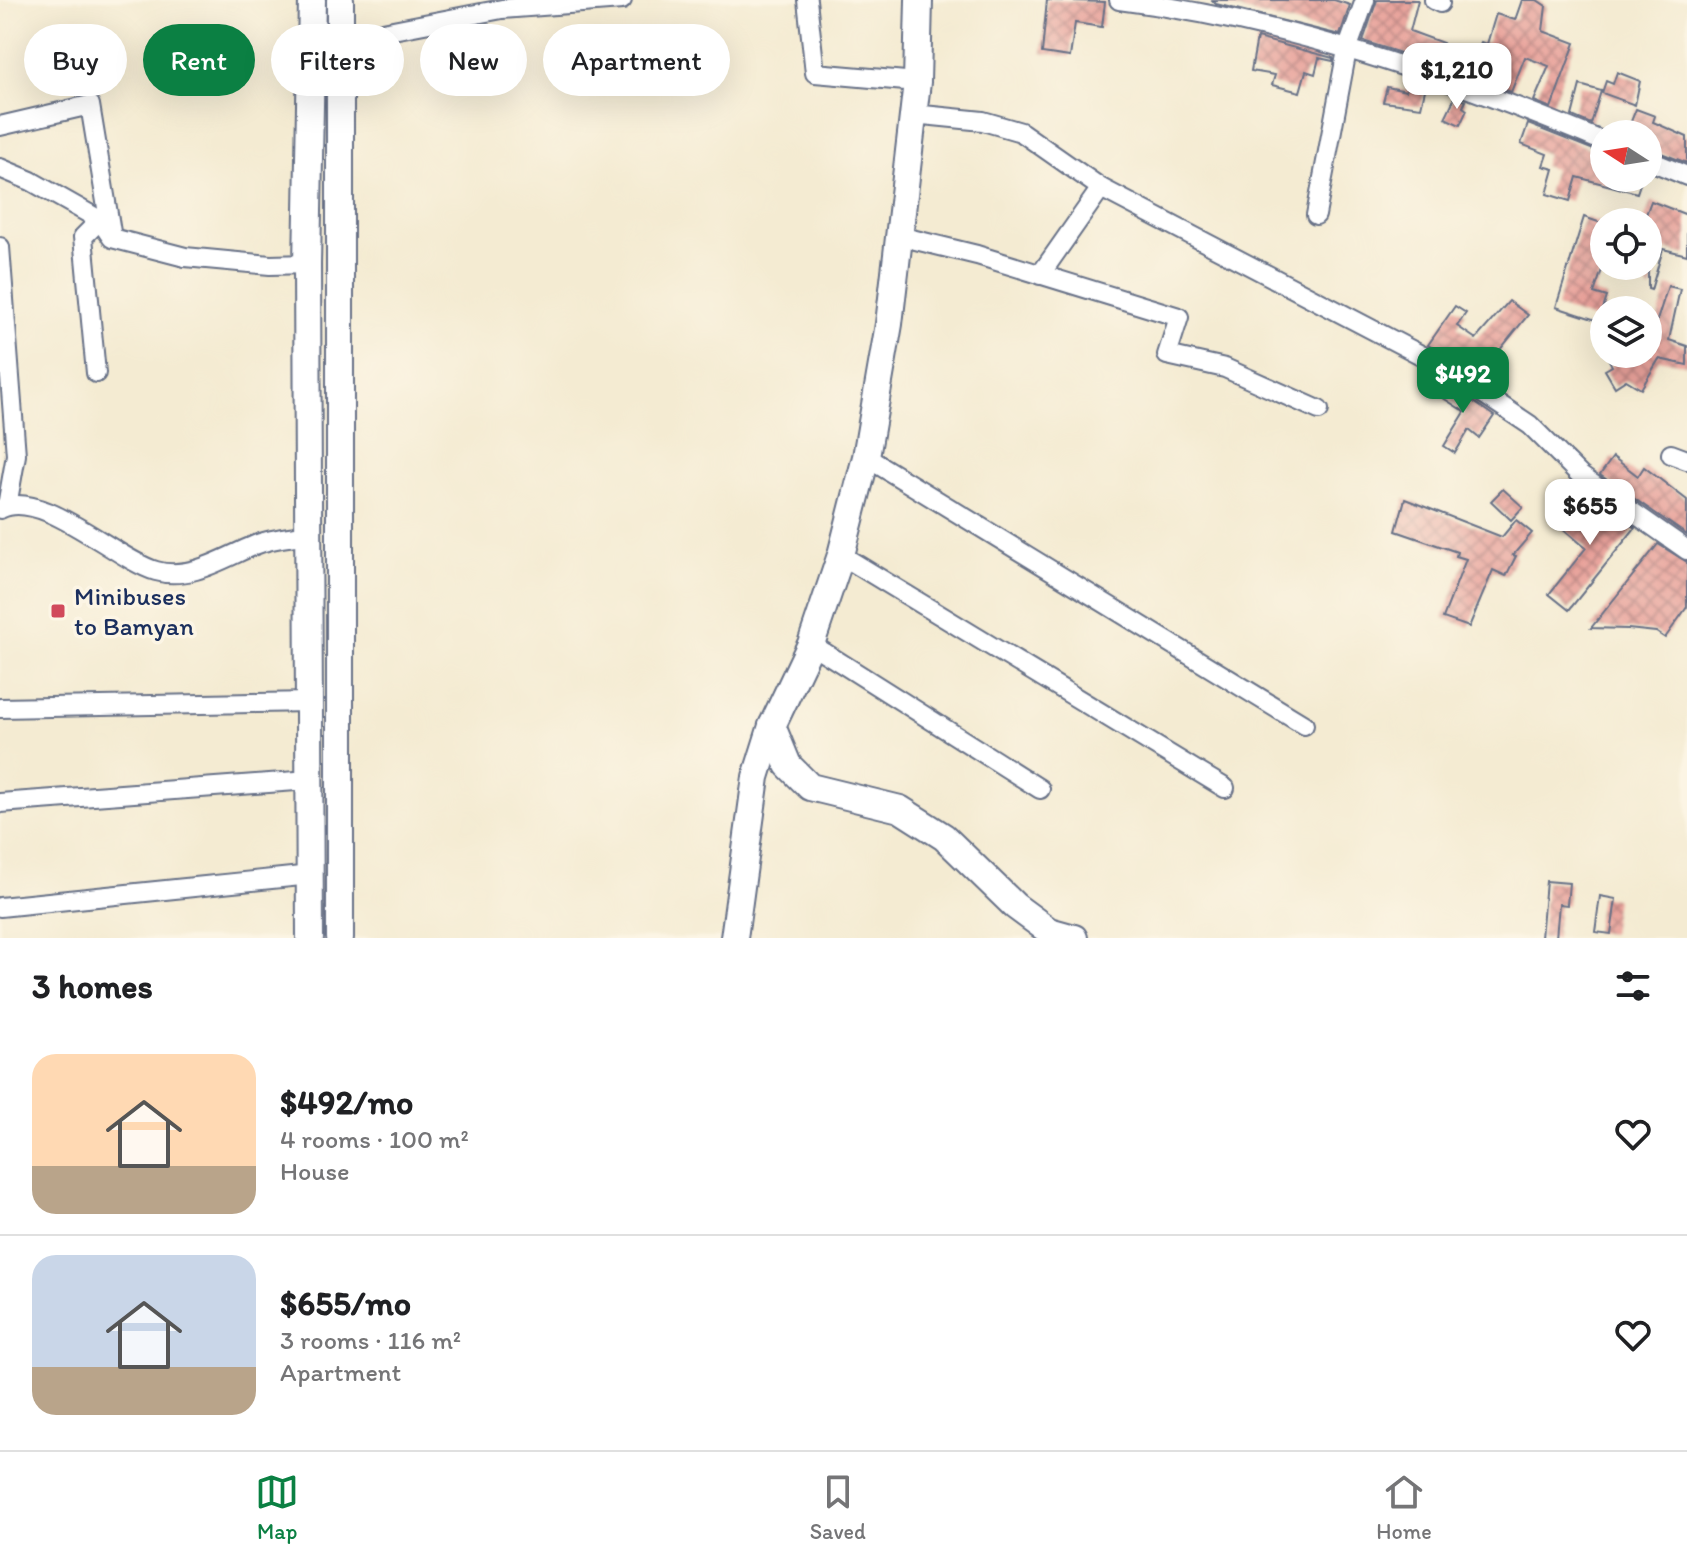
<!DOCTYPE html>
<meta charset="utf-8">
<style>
:root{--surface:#fff;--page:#f6f6f6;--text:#202124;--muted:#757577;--line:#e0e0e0;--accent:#0b8043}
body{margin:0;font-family:Itim,sans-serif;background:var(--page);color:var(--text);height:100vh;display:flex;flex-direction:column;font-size:30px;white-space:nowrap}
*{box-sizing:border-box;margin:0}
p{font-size:26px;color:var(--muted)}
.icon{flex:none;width:44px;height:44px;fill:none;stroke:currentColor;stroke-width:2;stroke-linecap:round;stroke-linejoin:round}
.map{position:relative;height:938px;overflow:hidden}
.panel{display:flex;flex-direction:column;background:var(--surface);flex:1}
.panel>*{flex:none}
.hud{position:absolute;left:24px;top:24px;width:800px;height:72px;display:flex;gap:16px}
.needle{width:52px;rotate:282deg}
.controls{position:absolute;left:1590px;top:120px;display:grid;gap:16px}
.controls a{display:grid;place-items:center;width:72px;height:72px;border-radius:50%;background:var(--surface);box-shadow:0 8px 32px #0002;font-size:40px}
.price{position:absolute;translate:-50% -68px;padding:0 18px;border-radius:16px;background:#fff;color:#222;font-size:26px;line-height:52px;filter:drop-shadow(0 2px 4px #0008)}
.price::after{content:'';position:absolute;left:50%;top:48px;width:24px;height:18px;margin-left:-12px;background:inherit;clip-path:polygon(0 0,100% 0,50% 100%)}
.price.current{background:var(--accent);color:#fff}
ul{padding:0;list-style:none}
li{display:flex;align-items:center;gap:24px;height:200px;padding:0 32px}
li+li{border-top:2px solid var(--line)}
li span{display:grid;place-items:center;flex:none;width:224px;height:160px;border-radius:24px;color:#555}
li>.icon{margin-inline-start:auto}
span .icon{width:96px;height:96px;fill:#fffc;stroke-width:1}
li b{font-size:34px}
h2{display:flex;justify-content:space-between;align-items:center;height:96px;padding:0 32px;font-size:34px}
.pill{padding:0 28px;border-radius:36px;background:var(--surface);box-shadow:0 8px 32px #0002;font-size:28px;line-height:72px}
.pill.current{background:var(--accent);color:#fff}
.tab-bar{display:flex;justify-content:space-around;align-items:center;height:112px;border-top:2px solid var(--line);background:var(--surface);font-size:22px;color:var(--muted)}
.tab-bar a{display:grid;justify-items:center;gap:4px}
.tab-bar .current{color:var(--accent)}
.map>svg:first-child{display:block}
.building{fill:url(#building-cross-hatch)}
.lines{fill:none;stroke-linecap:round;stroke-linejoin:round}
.street-casing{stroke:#677187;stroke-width:22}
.secondary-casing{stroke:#677187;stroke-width:30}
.street{stroke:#fff;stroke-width:18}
.secondary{stroke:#fff;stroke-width:26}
.poi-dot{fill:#d1495b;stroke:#fcf5e5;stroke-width:3}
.labels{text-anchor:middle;stroke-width:7;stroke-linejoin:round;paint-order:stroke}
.poi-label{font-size:26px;fill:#1b2f5e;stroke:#fcf5e5;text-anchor:start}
</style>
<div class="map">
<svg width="1687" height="938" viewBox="0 0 1687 938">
<defs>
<pattern id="building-cross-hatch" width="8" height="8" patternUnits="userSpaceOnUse" patternTransform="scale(2)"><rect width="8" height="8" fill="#e8a19a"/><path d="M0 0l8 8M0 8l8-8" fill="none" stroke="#bb8481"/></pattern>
</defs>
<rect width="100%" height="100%" fill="#fcf5e5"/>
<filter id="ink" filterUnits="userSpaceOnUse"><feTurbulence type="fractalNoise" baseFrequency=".0125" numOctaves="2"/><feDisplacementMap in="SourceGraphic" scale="16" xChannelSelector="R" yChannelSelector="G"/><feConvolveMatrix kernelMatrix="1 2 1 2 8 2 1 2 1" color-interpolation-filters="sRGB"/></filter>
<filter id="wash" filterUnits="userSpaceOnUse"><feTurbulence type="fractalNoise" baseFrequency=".006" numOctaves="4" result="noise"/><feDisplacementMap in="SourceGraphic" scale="32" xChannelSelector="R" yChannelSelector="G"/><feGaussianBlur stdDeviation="1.8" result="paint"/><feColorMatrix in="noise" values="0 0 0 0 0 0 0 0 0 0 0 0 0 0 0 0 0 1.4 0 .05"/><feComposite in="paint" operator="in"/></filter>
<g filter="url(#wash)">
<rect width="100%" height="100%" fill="#f4ebd2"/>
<g id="blocks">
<g class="building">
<polygon points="1047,0 1105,2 1102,27 1075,23 1070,57 1042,53"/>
<polygon points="1212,0 1334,0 1350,5 1340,35 1216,4"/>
<polygon points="1377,0 1418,0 1410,31 1443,43 1435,64 1363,41"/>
<polygon points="1522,0 1537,0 1546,6 1543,31 1575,43 1551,108 1534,101 1549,66 1525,57 1511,92 1467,76 1481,42 1487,44 1496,14 1515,20"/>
<polygon points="1257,38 1333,58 1333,61 1319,58 1315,74 1306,71 1300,92 1272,85 1275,75 1251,71"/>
<polygon points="1617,72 1640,81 1635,105 1602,93 1606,81 1613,84"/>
<polygon points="1409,81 1426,86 1421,107 1383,102 1387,87 1406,91"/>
<polygon points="1580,85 1601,91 1591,124 1572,116"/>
<polygon points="1455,97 1466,101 1463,107 1467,110 1460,125 1445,118"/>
<polygon points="1636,109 1655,116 1653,122 1687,137 1687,163 1648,148 1648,134 1626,134"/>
<polygon points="1528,124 1604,154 1604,178 1642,178 1637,193 1577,177 1570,201 1547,194 1554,169 1543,166 1547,154 1521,144"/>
<polygon points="1651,201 1687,215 1687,255 1663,249 1651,290 1648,289 1648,221 1644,220"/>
<polygon points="1584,217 1604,224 1604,264 1594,293 1607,297 1599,321 1556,307"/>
<polygon points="1668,286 1680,289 1669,340 1687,346 1687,365 1659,359 1641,389 1626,380 1615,387 1605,370 1612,366 1606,354 1648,354 1648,326 1654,330"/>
<polygon points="1509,301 1528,315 1479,376 1428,345 1455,306 1466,313 1457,326 1476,339"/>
<polygon points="1439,378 1494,416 1479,438 1469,430 1455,453 1444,446 1465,412 1432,391"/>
<polygon points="1613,457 1638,476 1644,467 1687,500 1687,535 1600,475"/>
<polygon points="1503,489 1523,507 1511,520 1491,501"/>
<polygon points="1585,494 1635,528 1569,610 1549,594 1586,548 1560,526"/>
<polygon points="1405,499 1502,537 1516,520 1532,533 1513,555 1516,556 1506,576 1493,570 1469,627 1443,618 1466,559 1456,556 1457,552 1396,531"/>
<polygon points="1658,544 1687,562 1687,607 1665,638 1656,632 1628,629 1591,628"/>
<polygon points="1546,881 1569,883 1567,905 1559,904 1556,938 1541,938"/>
<polygon points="1600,896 1616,899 1611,934 1595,932"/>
</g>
</g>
</g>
<g filter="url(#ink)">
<use href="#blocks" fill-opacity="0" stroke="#677187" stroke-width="2"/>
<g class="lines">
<defs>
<g id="street">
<polyline points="807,0 815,73 917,82"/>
<path d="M1119,0C1286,21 1449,77 1604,142"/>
<polyline points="1434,0 1440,3"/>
<polyline points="341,40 502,9 622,0"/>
<polyline points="913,114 983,121 1021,132 1101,188 1442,366 1530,425 1581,476 1687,550"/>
<polyline points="0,126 90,105 111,232"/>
<polyline points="1648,160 1687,176"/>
<polyline points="0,168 31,181 100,220 112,238 185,257 270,265 307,264"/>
<polyline points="1316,215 1347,50 1365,0"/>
<polyline points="899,236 977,255 1179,317 1167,355 1225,368 1319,410"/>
<polyline points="0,247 16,455 7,506"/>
<polyline points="1040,275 1101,188"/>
<polyline points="96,373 83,237 100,220"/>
<polyline points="1671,454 1687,460"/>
<polyline points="866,457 1304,725"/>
<path d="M0,509C41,487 115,559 156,571C190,581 225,557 255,545C272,538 292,537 309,534"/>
<polyline points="841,555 1225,788"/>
<polyline points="811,644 1040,789"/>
<polyline points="0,708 309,702"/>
<polyline points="0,803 310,780"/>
<polyline points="0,907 311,875"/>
</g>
<g id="secondary">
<polyline points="772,726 788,765 810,787 900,809 944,837 1015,906 1049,931 1074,938"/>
<polyline points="310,938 307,264 312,0"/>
<polyline points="340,938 340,0"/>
<polyline points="734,938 756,777 772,726 811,644 841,555 866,457 889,324 917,82 919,0"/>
</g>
</defs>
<use href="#street" class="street-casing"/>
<use href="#secondary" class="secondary-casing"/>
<use href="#street" class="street"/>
<use href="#secondary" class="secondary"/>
</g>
</g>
<rect class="poi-dot" x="50" y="603" width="16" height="16" rx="4"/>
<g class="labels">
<g class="poi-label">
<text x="74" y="605">Minibuses<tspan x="74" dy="30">to Bamyan</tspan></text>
</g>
</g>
</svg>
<div class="controls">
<a><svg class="needle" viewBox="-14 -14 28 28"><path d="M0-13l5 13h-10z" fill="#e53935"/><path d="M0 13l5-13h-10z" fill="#757577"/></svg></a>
<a><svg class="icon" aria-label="locate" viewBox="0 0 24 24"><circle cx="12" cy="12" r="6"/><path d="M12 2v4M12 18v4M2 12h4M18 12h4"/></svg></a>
<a><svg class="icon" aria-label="layers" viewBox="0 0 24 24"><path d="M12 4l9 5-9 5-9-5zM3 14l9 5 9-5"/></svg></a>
</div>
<b class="price" style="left:1457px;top:111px">$1,210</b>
<b class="price current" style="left:1463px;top:415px">$492</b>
<b class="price" style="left:1590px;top:547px">$655</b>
<div class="hud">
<a class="pill">Buy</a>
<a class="pill current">Rent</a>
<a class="pill">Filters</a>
<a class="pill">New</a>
<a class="pill">Apartment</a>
</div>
</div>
<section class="panel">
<h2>3 homes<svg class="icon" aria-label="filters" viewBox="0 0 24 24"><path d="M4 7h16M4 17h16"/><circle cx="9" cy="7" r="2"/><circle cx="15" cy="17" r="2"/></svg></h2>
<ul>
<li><span style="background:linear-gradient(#ffd9b3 70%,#b9a48a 0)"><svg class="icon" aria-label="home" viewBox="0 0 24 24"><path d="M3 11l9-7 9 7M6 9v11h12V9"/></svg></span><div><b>$492/mo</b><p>4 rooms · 100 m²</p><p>House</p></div><svg class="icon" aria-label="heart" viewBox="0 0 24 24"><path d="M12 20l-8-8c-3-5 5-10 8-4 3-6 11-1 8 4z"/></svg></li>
<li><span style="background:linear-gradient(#c9d6e8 70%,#b9a48a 0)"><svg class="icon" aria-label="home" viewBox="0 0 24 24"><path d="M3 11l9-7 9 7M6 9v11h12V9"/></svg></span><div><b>$655/mo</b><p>3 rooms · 116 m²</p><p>Apartment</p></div><svg class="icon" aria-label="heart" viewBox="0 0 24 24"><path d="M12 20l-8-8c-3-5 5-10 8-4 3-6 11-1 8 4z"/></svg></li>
</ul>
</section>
<nav class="tab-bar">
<a class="current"><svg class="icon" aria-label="map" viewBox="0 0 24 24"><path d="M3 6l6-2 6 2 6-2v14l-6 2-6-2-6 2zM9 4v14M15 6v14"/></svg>Map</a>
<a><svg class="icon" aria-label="saved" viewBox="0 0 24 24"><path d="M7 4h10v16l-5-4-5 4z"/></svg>Saved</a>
<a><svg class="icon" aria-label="home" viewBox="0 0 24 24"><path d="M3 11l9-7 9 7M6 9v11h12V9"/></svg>Home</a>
</nav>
